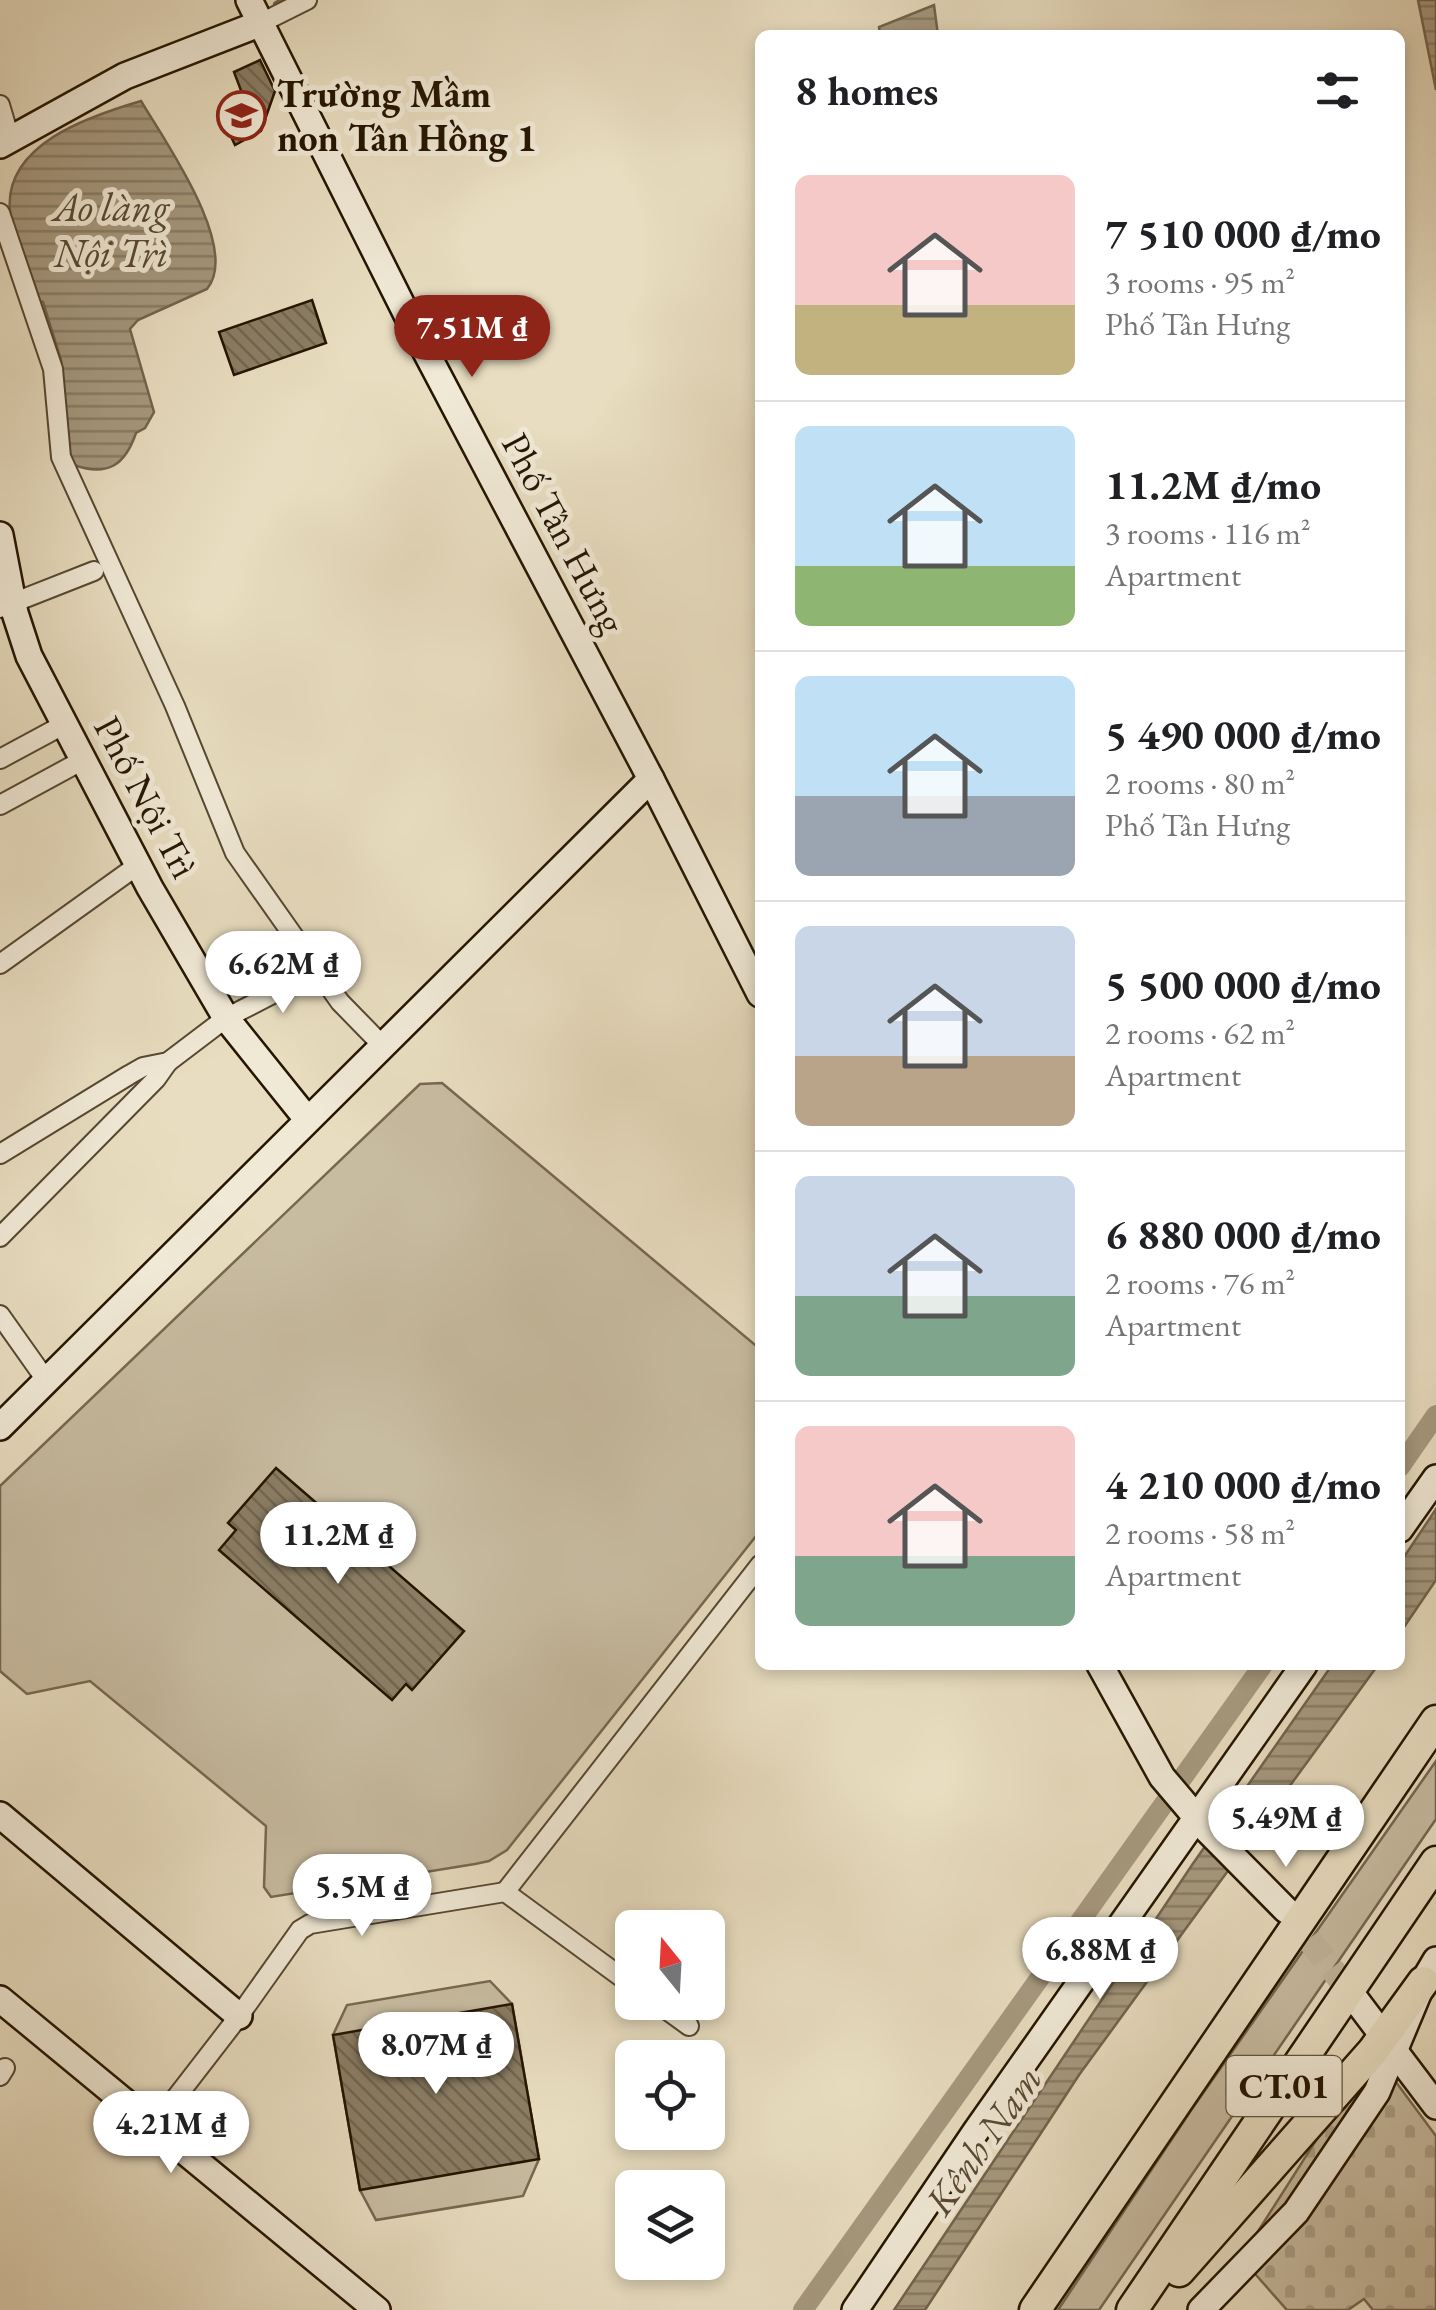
<!DOCTYPE html>
<meta charset="utf-8">
<style>
:root{--surface:#fff;--page:#f6f6f6;--text:#202124;--muted:#757577;--line:#e0e0e0;--accent:#8f2418}
body{margin:0;font-family:"EB Garamond",serif;background:var(--page);color:var(--text);height:100vh;display:flex;flex-direction:column;font-size:38px;white-space:nowrap}
*{box-sizing:border-box;margin:0}
p{font-size:32px;color:var(--muted)}
.icon{flex:none;width:55px;height:55px;fill:none;stroke:currentColor;stroke-width:2;stroke-linecap:round;stroke-linejoin:round}
.map{position:relative;flex:1;overflow:hidden}
.drawer{position:absolute;left:755px;top:30px;width:650px;height:1640px;display:flex;flex-direction:column;background:var(--surface);border-radius:15px;box-shadow:0 5px 15px #0003}
.drawer>*{flex:none}
.needle{width:65px;rotate:342deg}
.fabs{position:absolute;left:615px;top:1910px;display:grid;gap:20px}
.fabs a{display:grid;place-items:center;width:110px;height:110px;border-radius:15px;background:var(--surface);box-shadow:0 5px 15px #0003;font-size:50px}
.price{position:absolute;translate:-50% -85px;padding:0 22px;border-radius:35px;background:#fff;color:#222;font-size:32px;line-height:65px;filter:drop-shadow(0 2px 5px #0008)}
.price::after{content:'';position:absolute;left:50%;top:60px;width:30px;height:22px;margin-left:-15px;background:inherit;clip-path:polygon(0 0,100% 0,50% 100%)}
.price.on{background:var(--accent);color:#fff}
ul{padding:0;list-style:none}
li{display:flex;align-items:center;gap:30px;height:250px;padding:0 40px}
li+li{border-top:2px solid var(--line)}
li span{display:grid;place-items:center;flex:none;width:280px;height:200px;border-radius:15px;color:#555}
li>.icon{margin-inline-start:auto}
span .icon{width:120px;height:120px;fill:#fffc;stroke-width:1}
li b{font-size:42px}
h2{display:flex;justify-content:space-between;align-items:center;height:120px;padding:0 40px;font-size:42px}
.map>svg:first-child{display:block}
.grass{fill:#c7bba0;stroke:#766850;stroke-width:2.5}
.cemetery{fill:url(#cemetery-stones);stroke:#766850;stroke-width:2.5}
.water{fill:url(#water-rules);stroke:#72644d;stroke-width:2.5}
.lines{fill:none;stroke-linecap:round;stroke-linejoin:round}
.stream{stroke:#72644d;stroke-width:6}
.canal{stroke:#a6997f;stroke-width:20}
.building{fill:url(#building-back-hatch);stroke:#251501;stroke-width:2.5}
.secondary-tunnel{stroke:#c1b59a;stroke-width:25;stroke-dasharray:25 12;stroke-linecap:butt}
.street-casing{stroke:#564731;stroke-width:22}
.secondary-casing{stroke:#251501;stroke-width:30}
.highway-casing{stroke:#251501;stroke-width:35}
.street{stroke:#f0e9d6;stroke-width:18}
.secondary{stroke:#f0e9d6;stroke-width:25}
.highway{stroke:#e8ddc0;stroke-width:30}
.labels{text-anchor:middle;stroke-width:10;stroke-linejoin:round;paint-order:stroke}
.shield{fill:#f0e9d6;stroke:#625541;stroke-width:2.5}
.shield-label{font-size:35px;font-weight:bold;fill:#251501}
.poi-label{font-size:38px;font-weight:bold;fill:#251501;stroke:#f0e9d6;text-anchor:start}
.street-label{font-size:38px;fill:#251501;stroke:#f0e9d6}
.water-label{font-size:40px;font-style:italic;fill:#594a33;stroke:#f0e9d6}
</style>
<div class="map">
<svg width="1436" height="2310" viewBox="0 0 1436 2310">
<defs>
<pattern id="cemetery-stones" width="16" height="16" patternUnits="userSpaceOnUse" patternTransform="scale(2.5)"><rect width="16" height="16" fill="#c7bba0"/><path d="M2 7V4a2 2 0 0 1 4 0v3zM10 15v-3a2 2 0 0 1 4 0v3z" fill="#aba088"/></pattern>
<pattern id="water-rules" width="6" height="5" patternUnits="userSpaceOnUse" patternTransform="scale(2.5)"><rect width="6" height="5" fill="#a6997f"/><path d="M0 2.5h6" fill="none" stroke="#877c66"/></pattern>
<pattern id="building-back-hatch" width="6" height="6" patternUnits="userSpaceOnUse" patternTransform="scale(2.5)"><rect width="6" height="6" fill="#8a7d64"/><path d="M-1 5l2 2M0 0l6 6M5-1l2 2" fill="none" stroke="#716550"/></pattern>
</defs>
<rect width="100%" height="100%" fill="#e8ddc0"/>
<filter id="stains"><feTurbulence type="fractalNoise" baseFrequency=".002" numOctaves="4"/><feColorMatrix values="0 0 0 0 .2 0 0 0 0 .09 0 0 0 0 .02 0 0 0 .5 -.17"/></filter>
<radialGradient id="worn" r=".72"><stop offset=".6" stop-color="#630" stop-opacity="0"/><stop offset="1" stop-color="#630" stop-opacity=".3"/></radialGradient>
<g class="grass">
<polygon points="442,1083 760,1349 760,1531 507,1850 489,1861 475,1864 271,1897 264,1887 266,1826 90,1681 27,1694 0,1671 0,1486 420,1084"/>
<polygon points="1436,1761 1436,1819 1099,2310 1058,2310 1192,2109"/>
<polygon points="490,1981 512,2004 539,2159 523,2196 376,2220 360,2190 333,2035 347,2005"/>
</g>
<polygon class="cemetery" points="1373,2051 1436,2136 1436,2310 1373,2310 1364,2299 1348,2310 1287,2310 1241,2258"/>
<g class="water">
<polygon points="1418,0 1436,0 1436,90"/>
<polygon points="934,5 938,35 880,35 879,27"/>
<path d="M141,101C164,140 241,248 207,289L138,320L130,329L154,412L145,428L136,433C125,465 108,477 74,465L70,455L61,360L43,302L39,301C30,273 13,241 10,212C3,144 90,116 141,101Z"/>
<polygon points="1436,1509 1436,1580 1400,1633 1400,1563"/>
<polygon points="1332,1665 1378,1665 1079,2075 925,2310 894,2310 1192,1865"/>
</g>
<g class="lines">
<polyline class="stream" points="276,4 283,0"/>
<g class="canal">
<polyline points="1400,1467 1436,1415"/>
<polyline points="803,2310 1263,1665"/>
</g>
</g>
<g class="building">
<polygon points="260,60 275,91 261,131 235,145 222,117 236,110 242,93 234,72"/>
<polygon points="312,300 326,343 234,375 219,332"/>
<polygon points="276,1468 464,1631 412,1690 406,1684 392,1700 219,1550 236,1530 228,1523"/>
<polygon points="512,2004 539,2159 360,2190 333,2035"/>
</g>
<g class="lines">
<polyline class="secondary-tunnel" points="1286,1910 1353,1996"/>
<defs>
<g id="street">
<polyline points="259,24 307,0"/>
<polyline points="0,105 10,139"/>
<polyline points="0,213 53,369 61,457 175,706 235,853 340,1002 382,1045"/>
<polyline points="0,608 94,571"/>
<polyline points="0,759 65,724"/>
<polyline points="0,805 83,760"/>
<polyline points="0,964 138,865"/>
<polyline points="0,1154 129,1075 143,1067 168,1062 226,1018 317,971"/>
<polyline points="0,1237 156,1079 168,1062"/>
<polyline points="0,1315 46,1380"/>
<polyline points="505,1892 760,1565"/>
<polyline points="656,2002 689,2026"/>
<polyline points="0,2076 5,2068"/>
<polyline points="154,2126 239,2016 300,1930 310,1924 505,1892 632,1985"/>
</g>
<g id="secondary">
<polyline points="249,0 418,337 651,779 760,994"/>
<polyline points="0,145 125,76 259,24"/>
<polyline points="0,535 15,613 29,656 150,888 226,1018 307,1119"/>
<polyline points="0,1427 651,779"/>
<polyline points="1400,1529 1436,1478"/>
<polyline points="1100,1665 1162,1777 1207,1830 1286,1910"/>
<polyline points="0,1815 239,2016"/>
<polyline points="1353,1996 1436,2106"/>
<polyline points="0,1999 377,2310"/>
<polyline points="855,2310 976,2131 1304,1665"/>
<polyline points="1201,2310 1296,2212 1377,2092 1423,1982 1436,1960"/>
</g>
<g id="highway">
<polyline points="1179,2271 1373,2051 1423,1982"/>
<polyline points="1035,2310 1436,1721"/>
<polyline points="1132,2310 1436,1862"/>
</g>
</defs>
<use href="#street" class="street-casing"/>
<use href="#secondary" class="secondary-casing"/>
<use href="#highway" class="highway-casing"/>
<use href="#street" class="street"/>
<use href="#secondary" class="secondary"/>
<use href="#highway" class="highway"/>
</g>
<defs>
<symbol id="school-ring" viewBox="-11 -11 22 22"><circle r="9.5" fill="#f0e9d6" stroke="#8f2418" stroke-width="1.5"/><path d="M0-5L7-2L0 1L-7-2ZM-4 1L0 2.5L4 1V4Q0 6-4 4Z" fill="#8f2418"/></symbol>
</defs>
<g fill-rule="evenodd">
<use href="#school-ring" x="214" y="88" width="55" height="55"/>
</g>
<g class="labels">
<rect class="shield" x="1226.5" y="2056" width="115" height="60" rx="8"/>
<g class="shield-label">
<text x="1284" y="2098">CT.01</text>
</g>
<g class="poi-label">
<text x="277" y="107">Trường Mầm<tspan x="277" dy="44">non Tân Hồng 1</tspan></text>
</g>
<g class="street-label">
<text transform="translate(564 533) rotate(62)" y="13">Phố Tân Hưng</text>
<text transform="translate(146 797) rotate(62)" y="13">Phố Nội Trì</text>
</g>
<g class="water-label">
<text x="111" y="221">Ao làng<tspan x="111" dy="46">Nội Trì</tspan></text>
<text transform="translate(983 2140) rotate(-55)" y="14">Kênh Nam</text>
</g>
</g>
<rect width="100%" height="100%" filter="url(#stains)"/>
<rect width="100%" height="100%" fill="url(#worn)"/>
</svg>
<div class="fabs">
<a><svg class="needle" viewBox="-14 -14 28 28"><path d="M0-13l5 13h-10z" fill="#e53935"/><path d="M0 13l5-13h-10z" fill="#757577"/></svg></a>
<a><svg class="icon" aria-label="locate" viewBox="0 0 24 24"><circle cx="12" cy="12" r="6"/><path d="M12 2v4M12 18v4M2 12h4M18 12h4"/></svg></a>
<a><svg class="icon" aria-label="layers" viewBox="0 0 24 24"><path d="M12 4l9 5-9 5-9-5zM3 14l9 5 9-5"/></svg></a>
</div>
<b class="price on" style="left:472px;top:380px">7.51M ₫</b>
<b class="price" style="left:283px;top:1016px">6.62M ₫</b>
<b class="price" style="left:338px;top:1587px">11.2M ₫</b>
<b class="price" style="left:1286px;top:1870px">5.49M ₫</b>
<b class="price" style="left:362px;top:1939px">5.5M ₫</b>
<b class="price" style="left:1100px;top:2002px">6.88M ₫</b>
<b class="price" style="left:436px;top:2097px">8.07M ₫</b>
<b class="price" style="left:171px;top:2176px">4.21M ₫</b>
<section class="drawer">
<h2>8 homes<svg class="icon" aria-label="filters" viewBox="0 0 24 24"><path d="M4 7h16M4 17h16"/><circle cx="9" cy="7" r="2"/><circle cx="15" cy="17" r="2"/></svg></h2>
<ul>
<li><span style="background:linear-gradient(#f6c9c9 65%,#c2b280 0)"><svg class="icon" aria-label="home" viewBox="0 0 24 24"><path d="M3 11l9-7 9 7M6 9v11h12V9"/></svg></span><div><b>7 510 000 ₫/mo</b><p>3 rooms · 95 m²</p><p>Phố Tân Hưng</p></div></li>
<li><span style="background:linear-gradient(#bfe0f5 70%,#8fb573 0)"><svg class="icon" aria-label="home" viewBox="0 0 24 24"><path d="M3 11l9-7 9 7M6 9v11h12V9"/></svg></span><div><b>11.2M ₫/mo</b><p>3 rooms · 116 m²</p><p>Apartment</p></div></li>
<li><span style="background:linear-gradient(#bfe0f5 60%,#9aa5b1 0)"><svg class="icon" aria-label="home" viewBox="0 0 24 24"><path d="M3 11l9-7 9 7M6 9v11h12V9"/></svg></span><div><b>5 490 000 ₫/mo</b><p>2 rooms · 80 m²</p><p>Phố Tân Hưng</p></div></li>
<li><span style="background:linear-gradient(#c9d6e8 65%,#b9a48a 0)"><svg class="icon" aria-label="home" viewBox="0 0 24 24"><path d="M3 11l9-7 9 7M6 9v11h12V9"/></svg></span><div><b>5 500 000 ₫/mo</b><p>2 rooms · 62 m²</p><p>Apartment</p></div></li>
<li><span style="background:linear-gradient(#c9d6e8 60%,#7fa58c 0)"><svg class="icon" aria-label="home" viewBox="0 0 24 24"><path d="M3 11l9-7 9 7M6 9v11h12V9"/></svg></span><div><b>6 880 000 ₫/mo</b><p>2 rooms · 76 m²</p><p>Apartment</p></div></li>
<li><span style="background:linear-gradient(#f6c9c9 65%,#7fa58c 0)"><svg class="icon" aria-label="home" viewBox="0 0 24 24"><path d="M3 11l9-7 9 7M6 9v11h12V9"/></svg></span><div><b>4 210 000 ₫/mo</b><p>2 rooms · 58 m²</p><p>Apartment</p></div></li>
</ul>
</section>
</div>
